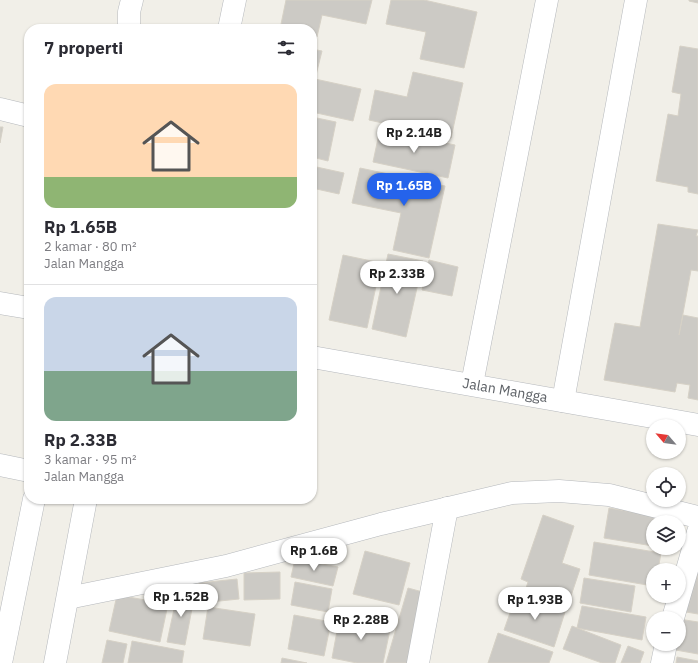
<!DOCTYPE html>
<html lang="id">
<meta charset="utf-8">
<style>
:root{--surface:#fff;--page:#f7f7f7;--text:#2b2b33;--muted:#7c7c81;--line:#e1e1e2;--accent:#2563eb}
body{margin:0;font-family:"IBM Plex Sans",sans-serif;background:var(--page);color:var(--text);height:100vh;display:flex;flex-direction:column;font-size:15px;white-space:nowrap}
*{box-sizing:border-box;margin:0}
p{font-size:13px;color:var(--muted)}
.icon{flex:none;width:22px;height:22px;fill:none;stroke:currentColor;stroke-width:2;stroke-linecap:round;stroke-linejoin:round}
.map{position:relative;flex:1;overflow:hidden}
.drawer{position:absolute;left:24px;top:24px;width:293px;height:480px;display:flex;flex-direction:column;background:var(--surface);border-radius:16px;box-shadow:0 1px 3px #0004}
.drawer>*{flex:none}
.needle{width:26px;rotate:298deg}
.controls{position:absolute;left:646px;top:419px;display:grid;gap:8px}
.controls a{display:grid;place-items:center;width:40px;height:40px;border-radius:50%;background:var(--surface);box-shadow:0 1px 3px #0004;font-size:20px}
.price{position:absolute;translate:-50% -34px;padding:0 9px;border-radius:14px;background:#fff;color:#222;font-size:13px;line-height:26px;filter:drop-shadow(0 1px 2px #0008)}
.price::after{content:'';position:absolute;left:50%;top:24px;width:12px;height:9px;margin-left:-6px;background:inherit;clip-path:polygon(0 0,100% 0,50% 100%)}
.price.active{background:var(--accent);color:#fff}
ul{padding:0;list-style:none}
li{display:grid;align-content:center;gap:8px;height:212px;padding:0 20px}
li+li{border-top:1px solid var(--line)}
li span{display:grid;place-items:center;height:124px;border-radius:12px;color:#555}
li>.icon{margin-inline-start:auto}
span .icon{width:72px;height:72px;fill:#fffc;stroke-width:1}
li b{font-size:17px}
h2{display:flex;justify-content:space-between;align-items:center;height:48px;padding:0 20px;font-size:17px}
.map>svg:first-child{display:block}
.building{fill:#cccac5;stroke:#d6d1c6}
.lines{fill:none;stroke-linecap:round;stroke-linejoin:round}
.minor-casing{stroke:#b5b8bc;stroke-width:23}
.minor{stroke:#fff;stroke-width:22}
.labels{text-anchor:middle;stroke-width:3.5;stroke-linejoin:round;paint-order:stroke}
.street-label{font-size:14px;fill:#5f6368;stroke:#fff}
</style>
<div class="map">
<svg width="698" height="663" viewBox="0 0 698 663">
<rect width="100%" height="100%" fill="#f1efe8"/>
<g class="building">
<polygon points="286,0 372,0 366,24 322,15 317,37 312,36 312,29 280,29"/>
<polygon points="391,0 424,0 477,12 464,68 420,59 426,32 386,24"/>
<polygon points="689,0 698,0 698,3 689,1"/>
<polygon points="680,46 698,49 698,194 688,192 688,187 656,181 668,114 678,116 681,94 672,92"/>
<polygon points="312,49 322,51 315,79 361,89 353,121 312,112"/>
<polygon points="413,72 463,83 451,138 369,120 375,90 407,97"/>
<polygon points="312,117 336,122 328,161 312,157"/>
<polygon points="0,127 3,127 0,143"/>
<polygon points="380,129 455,145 448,178 373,162"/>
<polygon points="312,166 344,173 339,194 312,188"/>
<polygon points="360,168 445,186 429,258 393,250 401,213 352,203"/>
<polygon points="658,224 698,230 696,236 698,236 698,271 691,270 679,335 683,315 698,318 698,400 688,398 690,385 677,383 675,392 604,380 615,323 640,327"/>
<polygon points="388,254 423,261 406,337 372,329"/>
<polygon points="343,255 381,263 367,328 329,320"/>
<polygon points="429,260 458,267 452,296 422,290"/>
<polygon points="609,508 672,519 672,522 653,522 653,546 604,538"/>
<polygon points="543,515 574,526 562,563 580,569 568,605 525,591 528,582 521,579"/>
<polygon points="594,542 661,553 658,570 653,570 653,586 589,575"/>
<polygon points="365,551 410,563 399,605 353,594"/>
<polygon points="295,559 338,567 333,586 291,577"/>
<polygon points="698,566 698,614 680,611"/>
<polygon points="280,572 280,599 244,600 244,573"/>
<polygon points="584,578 635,586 631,612 580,603"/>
<polygon points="237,579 239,599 200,603 199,583"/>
<polygon points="295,582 332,589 328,612 291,605"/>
<polygon points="408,588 430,594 410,663 386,663"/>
<polygon points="178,590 195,593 185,645 167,642"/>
<polygon points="117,595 168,604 160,642 109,631"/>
<polygon points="516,596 565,612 554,647 504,630"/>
<polygon points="582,606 646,617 642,640 577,628"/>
<polygon points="208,607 255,614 250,646 203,639"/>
<polygon points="294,615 331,622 324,656 288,649"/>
<polygon points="340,615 391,625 383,663 357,663 332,658"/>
<polygon points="679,619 698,622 698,654 670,649 671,644 679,644"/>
<polygon points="572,626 621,645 615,663 602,663 563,649"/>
<polygon points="498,633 553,652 549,663 488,663"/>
<polygon points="107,640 127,644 123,663 102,663"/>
<polygon points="132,641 184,651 182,663 128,663"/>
<polygon points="628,646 644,652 640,663 621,663"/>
<polygon points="677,657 698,661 698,663 676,663"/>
<polygon points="282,658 307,663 281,663"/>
</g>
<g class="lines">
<defs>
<g id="minor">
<polyline points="129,29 129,12 132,0"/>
<polyline points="229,29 235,0"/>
<polyline points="0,109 29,116"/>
<polyline points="0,303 29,308"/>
<polyline points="312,357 698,425"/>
<polyline points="472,384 547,0"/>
<polyline points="563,401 636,0"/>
<polyline points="0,465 29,471"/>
<polyline points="68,598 226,566 381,524 512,493 559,491 609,495 698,517"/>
<polyline points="673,618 698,532"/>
<polyline points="1,663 34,499"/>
<polyline points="55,663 86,499"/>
<polyline points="418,663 447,508"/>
<polyline points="662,663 666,644"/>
</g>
</defs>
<use href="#minor" class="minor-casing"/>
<use href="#minor" class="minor"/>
</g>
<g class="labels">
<g class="street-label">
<text transform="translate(505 390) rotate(10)" y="5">Jalan Mangga</text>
</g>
</g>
</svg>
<div class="controls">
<a><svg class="needle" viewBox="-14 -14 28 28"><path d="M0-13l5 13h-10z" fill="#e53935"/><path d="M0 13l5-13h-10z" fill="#7c7c81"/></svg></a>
<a><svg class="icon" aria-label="locate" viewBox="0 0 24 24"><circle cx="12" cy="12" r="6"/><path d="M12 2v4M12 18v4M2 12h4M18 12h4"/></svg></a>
<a><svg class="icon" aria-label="layers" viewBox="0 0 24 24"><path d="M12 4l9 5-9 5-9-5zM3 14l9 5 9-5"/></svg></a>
<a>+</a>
<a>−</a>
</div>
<b class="price" style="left:414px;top:154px">Rp 2.14B</b>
<b class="price active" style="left:404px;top:207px">Rp 1.65B</b>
<b class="price" style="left:397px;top:295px">Rp 2.33B</b>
<b class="price" style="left:314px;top:572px">Rp 1.6B</b>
<b class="price" style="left:181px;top:618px">Rp 1.52B</b>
<b class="price" style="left:535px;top:621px">Rp 1.93B</b>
<b class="price" style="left:361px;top:641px">Rp 2.28B</b>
<section class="drawer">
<h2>7 properti<svg class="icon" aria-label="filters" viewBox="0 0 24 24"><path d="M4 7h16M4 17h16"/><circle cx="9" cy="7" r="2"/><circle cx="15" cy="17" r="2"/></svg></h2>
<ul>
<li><span style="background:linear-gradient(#ffd9b3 75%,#8fb573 0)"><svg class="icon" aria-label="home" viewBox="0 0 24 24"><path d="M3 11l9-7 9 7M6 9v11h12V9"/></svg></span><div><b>Rp 1.65B</b><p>2 kamar · 80 m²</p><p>Jalan Mangga</p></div></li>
<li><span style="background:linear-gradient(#c9d6e8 60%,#7fa58c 0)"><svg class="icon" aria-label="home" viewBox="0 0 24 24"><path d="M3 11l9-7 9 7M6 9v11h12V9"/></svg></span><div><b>Rp 2.33B</b><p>3 kamar · 95 m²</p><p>Jalan Mangga</p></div></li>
</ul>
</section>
</div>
